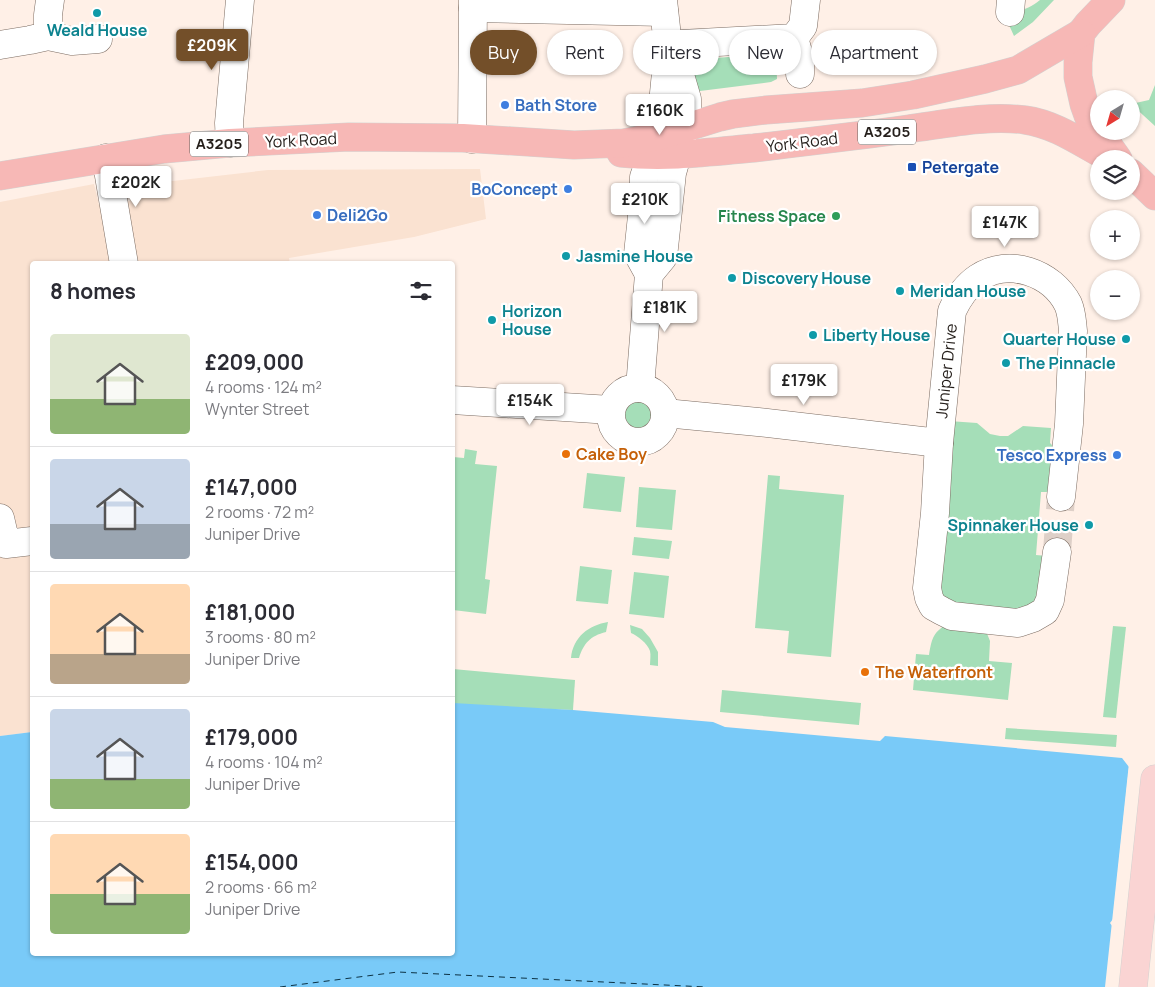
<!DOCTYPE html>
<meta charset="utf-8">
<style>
:root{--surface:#fff;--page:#f2f2f3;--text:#2b2b33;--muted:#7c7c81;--line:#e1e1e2;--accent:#734f29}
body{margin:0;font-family:Manrope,sans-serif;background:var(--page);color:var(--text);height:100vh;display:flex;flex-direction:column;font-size:19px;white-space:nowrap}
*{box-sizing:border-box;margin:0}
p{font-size:16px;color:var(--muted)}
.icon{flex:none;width:28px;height:28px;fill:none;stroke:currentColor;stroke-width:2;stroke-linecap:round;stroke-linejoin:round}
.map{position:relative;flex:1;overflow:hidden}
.details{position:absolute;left:30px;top:261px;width:425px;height:695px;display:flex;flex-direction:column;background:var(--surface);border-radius:5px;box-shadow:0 1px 4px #0004}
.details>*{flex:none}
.guide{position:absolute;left:470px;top:30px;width:475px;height:45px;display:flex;gap:10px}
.needle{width:32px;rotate:217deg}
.controls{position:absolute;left:1090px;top:90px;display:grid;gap:10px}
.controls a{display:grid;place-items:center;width:50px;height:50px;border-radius:50%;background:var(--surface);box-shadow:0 1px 4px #0004;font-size:25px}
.price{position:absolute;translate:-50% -42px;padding:0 11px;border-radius:5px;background:#fff;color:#222;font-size:16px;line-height:32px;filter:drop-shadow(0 1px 2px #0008)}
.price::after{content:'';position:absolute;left:50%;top:30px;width:15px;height:11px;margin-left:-8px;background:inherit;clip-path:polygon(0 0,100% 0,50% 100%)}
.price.current{background:var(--accent);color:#fff}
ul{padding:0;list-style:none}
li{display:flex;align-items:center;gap:15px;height:125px;padding:0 20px}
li+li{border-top:1px solid var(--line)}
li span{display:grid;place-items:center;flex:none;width:140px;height:100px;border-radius:5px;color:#555}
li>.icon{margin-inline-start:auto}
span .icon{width:60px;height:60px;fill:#fffc;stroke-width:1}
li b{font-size:21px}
h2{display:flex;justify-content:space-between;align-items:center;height:60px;padding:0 20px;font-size:21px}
.chip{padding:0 18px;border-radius:22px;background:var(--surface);box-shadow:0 1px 4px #0004;font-size:18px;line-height:45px}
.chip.current{background:var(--accent);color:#fff}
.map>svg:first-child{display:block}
.built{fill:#fae2d1}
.green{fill:#a5deb8}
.water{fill:#79caf8}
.pier{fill:#fff0e7}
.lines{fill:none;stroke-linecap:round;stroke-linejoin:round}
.ferry{stroke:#0c3244;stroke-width:1;stroke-dasharray:6 5;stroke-linecap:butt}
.minor-tunnel{stroke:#ded0c8;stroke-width:28;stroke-dasharray:28 14;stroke-linecap:butt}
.minor-casing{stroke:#7c6c62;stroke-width:29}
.major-casing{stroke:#d3d2d1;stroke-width:29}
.highway-casing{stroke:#d3d2d1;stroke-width:29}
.minor{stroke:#fff;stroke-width:28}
.major{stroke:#fad4d3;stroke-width:28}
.highway{stroke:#f7b8b6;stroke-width:28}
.culture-dot{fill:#0f9aa8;stroke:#fff;stroke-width:2}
.shop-dot{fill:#3f7fe0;stroke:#fff;stroke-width:2}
.transit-dot{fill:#1a4fb4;stroke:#fff;stroke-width:2}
.leisure-dot{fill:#2e9e5b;stroke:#fff;stroke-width:2}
.food-dot{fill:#e8710a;stroke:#fff;stroke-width:2}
.labels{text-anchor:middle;stroke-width:4.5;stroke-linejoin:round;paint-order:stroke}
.shield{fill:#fff;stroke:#66625f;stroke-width:1}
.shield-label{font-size:15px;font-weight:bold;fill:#241e1a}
.culture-label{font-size:16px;font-weight:bold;fill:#0d838f;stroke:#fff;text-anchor:start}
.shop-label{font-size:16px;font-weight:bold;fill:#366cbe;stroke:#fff;text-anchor:start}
.street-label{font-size:16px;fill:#241e1a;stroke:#fff}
.transit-label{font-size:16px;font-weight:bold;fill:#164399;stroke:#fff;text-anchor:start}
.leisure-label{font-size:16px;font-weight:bold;fill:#27864d;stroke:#fff;text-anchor:end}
.food-label{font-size:16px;font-weight:bold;fill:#c56008;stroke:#fff;text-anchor:start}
</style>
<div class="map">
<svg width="1155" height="987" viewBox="0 0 1155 987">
<rect width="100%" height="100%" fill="#fff0e7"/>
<polygon class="built" points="480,169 486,219 414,237 289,258 290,264 32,264 32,732 0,736 0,202 94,184 99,205 130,201 133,191 138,185 268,170"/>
<g class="green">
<path d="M1040,0H1054L1033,22L1014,36L1004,14C1018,12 1029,9 1040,0Z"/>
<polygon points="771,54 776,57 777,79 771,82 700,91 695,89 691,69 693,62 700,59"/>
<polygon points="1155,85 1155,126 1131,104 1149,100"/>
<circle cx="637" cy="416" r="15"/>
<polygon points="949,421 977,423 990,434 1000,436 1008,436 1023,426 1051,428 1050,443 1056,449 1052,492 1041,492 1036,555 1047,556 1043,591 1024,614 954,610 937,595"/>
<polygon points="465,449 477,451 475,464 497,466 485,579 490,580 486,614 453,610 453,457 464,458"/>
<polygon points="587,473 625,477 621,512 583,508"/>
<polygon points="768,475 780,476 779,489 844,495 831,657 787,653 789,631 755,628"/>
<polygon points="639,487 676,490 672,530 636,527"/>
<polygon points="634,537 672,541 669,559 632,555"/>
<polygon points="580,566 612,570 608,604 576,601"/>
<polygon points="634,572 669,576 664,618 629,614"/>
<path d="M608,622L606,632C590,636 584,643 579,658H571C573,637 589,625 608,622Z"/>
<path d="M949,623L986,631L990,641L989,661L1012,663L1008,700L913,690L916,654L929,655C932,638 933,632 949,623Z"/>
<path d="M630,625L642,629L650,638L658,652V666L650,665C650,661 651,655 650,651C647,643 638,636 631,633Z"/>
<polygon points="1113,626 1126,627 1116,718 1103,717"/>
<polygon points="453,669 575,680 573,710 453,705"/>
<polygon points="722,690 861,703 859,725 720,712"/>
<polygon points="1006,728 1117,735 1116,747 1005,739"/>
</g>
<polygon class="water" points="453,703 573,710 713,722 725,727 880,741 885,736 1122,758 1129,767 1113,919 1110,923 1155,987 0,987 0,736 32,732 32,954 452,954"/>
<polygon class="pier" points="1129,763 1130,764 1155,767 1155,923 1119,919 1113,923 1118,927 1155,931 1155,987 1105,987"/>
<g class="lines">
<polyline class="ferry" points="280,987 398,972 706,987"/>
<polyline class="minor-tunnel" points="1057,552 1061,497"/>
<defs>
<g id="minor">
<polyline points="473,8 664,12"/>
<polyline points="1010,12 1011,0"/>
<polyline points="48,36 48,15 50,0"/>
<polyline points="794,38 800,59 800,74"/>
<polyline points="0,45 30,40 48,36 72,41 98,39"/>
<polyline points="668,46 681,44 794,38 803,26 806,0"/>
<polyline points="472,139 473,0"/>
<polyline points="230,143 229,123 232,89 240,0"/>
<polyline points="106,158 124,264"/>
<polyline points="649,274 638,254 642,216 644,177 659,136 661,124 668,52"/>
<circle cx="638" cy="415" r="27"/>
<polyline points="640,388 649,274 663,257 672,173 685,127 687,109 687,99 680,75 668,46 663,0"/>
<polyline points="452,400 611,410"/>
<polyline points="665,413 758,422 939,443"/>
<polyline points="0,518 6,544 32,541"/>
<path d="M1057,552L1050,600L1045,611L1033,618L1018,623L952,616L942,611L933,606L929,598L927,588L935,513L939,443L952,311C958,298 966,286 978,278C1009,257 1052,273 1068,304C1072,313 1072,322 1073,331L1069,424L1061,497"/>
</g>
<polyline id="major" points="1133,987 1155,779"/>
<g id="highway">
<polyline points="1111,0 1088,24 1081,33 1078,62 1078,77 1084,104 1089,118 1118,159"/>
<path d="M621,153C666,158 710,152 754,148C805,142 857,136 908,129C946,124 987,115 1025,120C1056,124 1084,145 1111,159"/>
<polyline points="1131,173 1155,196"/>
<polyline points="0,176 164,149 230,143 349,137 463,138 574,145 624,143 659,136 720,117 733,114 766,110 862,103 913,95 985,79 1018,70 1081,33"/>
</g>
</defs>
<use href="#minor" class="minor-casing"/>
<use href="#major" class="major-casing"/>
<use href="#highway" class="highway-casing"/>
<use href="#minor" class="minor"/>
<use href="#major" class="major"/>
<use href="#highway" class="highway"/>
</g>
<g class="culture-dot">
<circle cx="97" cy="13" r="5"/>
<circle cx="566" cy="256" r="5"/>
<circle cx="732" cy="278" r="5"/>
<circle cx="900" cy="291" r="5"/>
<circle cx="492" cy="320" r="5"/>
<circle cx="813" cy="335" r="5"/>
<circle cx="1126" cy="339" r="5"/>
<circle cx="1006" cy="363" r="5"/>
<circle cx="1089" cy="525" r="5"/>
</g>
<g class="shop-dot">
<circle cx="505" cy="105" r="5"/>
<circle cx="568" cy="189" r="5"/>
<circle cx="317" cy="215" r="5"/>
<circle cx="1117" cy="455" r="5"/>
</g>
<rect class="transit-dot" x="907" y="162" width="10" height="10" rx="2.5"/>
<circle class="leisure-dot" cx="836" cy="216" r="5"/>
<g class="food-dot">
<circle cx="566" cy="454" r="5"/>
<circle cx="865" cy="672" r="5"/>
</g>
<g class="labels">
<g class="shield">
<rect x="858" y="119.5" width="58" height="25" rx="4"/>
<rect x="190" y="131.5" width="58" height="25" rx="4"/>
</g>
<g class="shield-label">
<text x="887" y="137">A3205</text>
<text x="219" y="149">A3205</text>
</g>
<g class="culture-label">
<text x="97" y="36" text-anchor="middle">Weald House</text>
<text x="576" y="262">Jasmine House</text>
<text x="742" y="284">Discovery House</text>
<text x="910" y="297">Meridan House</text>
<text x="502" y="317">Horizon<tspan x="502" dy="18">House</tspan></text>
<text x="823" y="341">Liberty House</text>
<text x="1116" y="345" text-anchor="end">Quarter House</text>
<text x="1016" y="369">The Pinnacle</text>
<text x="1079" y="531" text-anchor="end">Spinnaker House</text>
</g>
<g class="shop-label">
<text x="515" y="111">Bath Store</text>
<text x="558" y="195" text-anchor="end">BoConcept</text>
<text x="327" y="221">Deli2Go</text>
<text x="1107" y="461" text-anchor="end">Tesco Express</text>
</g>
<g class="street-label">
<text transform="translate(301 140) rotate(-3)" y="6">York Road</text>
<text transform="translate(802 142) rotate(-7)" y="6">York Road</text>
<text transform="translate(946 371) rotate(-84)" y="6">Juniper Drive</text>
</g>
<g class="transit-label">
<text x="922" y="173">Petergate</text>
</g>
<g class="leisure-label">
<text x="826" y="222">Fitness Space</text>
</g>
<g class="food-label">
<text x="576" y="460">Cake Boy</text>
<text x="875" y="678">The Waterfront</text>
</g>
</g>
</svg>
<div class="controls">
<a><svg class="needle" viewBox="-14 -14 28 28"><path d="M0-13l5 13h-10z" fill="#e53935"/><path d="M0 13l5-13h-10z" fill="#7c7c81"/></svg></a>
<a><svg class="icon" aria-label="layers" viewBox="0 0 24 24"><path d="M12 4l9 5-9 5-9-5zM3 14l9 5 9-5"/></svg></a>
<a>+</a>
<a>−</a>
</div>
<b class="price current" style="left:212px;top:71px">£209K</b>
<b class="price" style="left:660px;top:136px">£160K</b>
<b class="price" style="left:136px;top:208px">£202K</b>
<b class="price" style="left:645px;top:225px">£210K</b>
<b class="price" style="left:1005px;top:248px">£147K</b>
<b class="price" style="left:665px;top:333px">£181K</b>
<b class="price" style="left:804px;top:406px">£179K</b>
<b class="price" style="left:530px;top:426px">£154K</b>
<div class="guide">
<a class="chip current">Buy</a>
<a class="chip">Rent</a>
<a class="chip">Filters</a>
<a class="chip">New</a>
<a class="chip">Apartment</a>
</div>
<section class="details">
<h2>8 homes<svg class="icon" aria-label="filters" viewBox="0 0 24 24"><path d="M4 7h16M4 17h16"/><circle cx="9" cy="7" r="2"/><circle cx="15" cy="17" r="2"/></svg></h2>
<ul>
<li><span style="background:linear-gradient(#dfe7d0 65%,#8fb573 0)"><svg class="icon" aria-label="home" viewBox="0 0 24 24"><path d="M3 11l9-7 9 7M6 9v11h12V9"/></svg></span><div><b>£209,000</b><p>4 rooms · 124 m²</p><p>Wynter Street</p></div></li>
<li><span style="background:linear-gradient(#c9d6e8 65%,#9aa5b1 0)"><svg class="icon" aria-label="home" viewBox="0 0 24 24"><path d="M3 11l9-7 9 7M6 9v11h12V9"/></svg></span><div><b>£147,000</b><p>2 rooms · 72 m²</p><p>Juniper Drive</p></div></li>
<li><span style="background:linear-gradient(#ffd9b3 70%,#b9a48a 0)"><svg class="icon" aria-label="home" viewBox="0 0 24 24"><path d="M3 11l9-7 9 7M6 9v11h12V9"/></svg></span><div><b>£181,000</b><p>3 rooms · 80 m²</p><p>Juniper Drive</p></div></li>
<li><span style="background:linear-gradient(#c9d6e8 70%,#8fb573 0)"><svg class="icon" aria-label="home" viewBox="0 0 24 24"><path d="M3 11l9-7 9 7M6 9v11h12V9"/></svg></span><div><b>£179,000</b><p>4 rooms · 104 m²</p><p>Juniper Drive</p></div></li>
<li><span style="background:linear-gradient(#ffd9b3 60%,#8fb573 0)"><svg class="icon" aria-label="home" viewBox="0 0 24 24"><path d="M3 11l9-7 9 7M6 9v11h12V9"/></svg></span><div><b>£154,000</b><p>2 rooms · 66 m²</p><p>Juniper Drive</p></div></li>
</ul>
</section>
</div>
